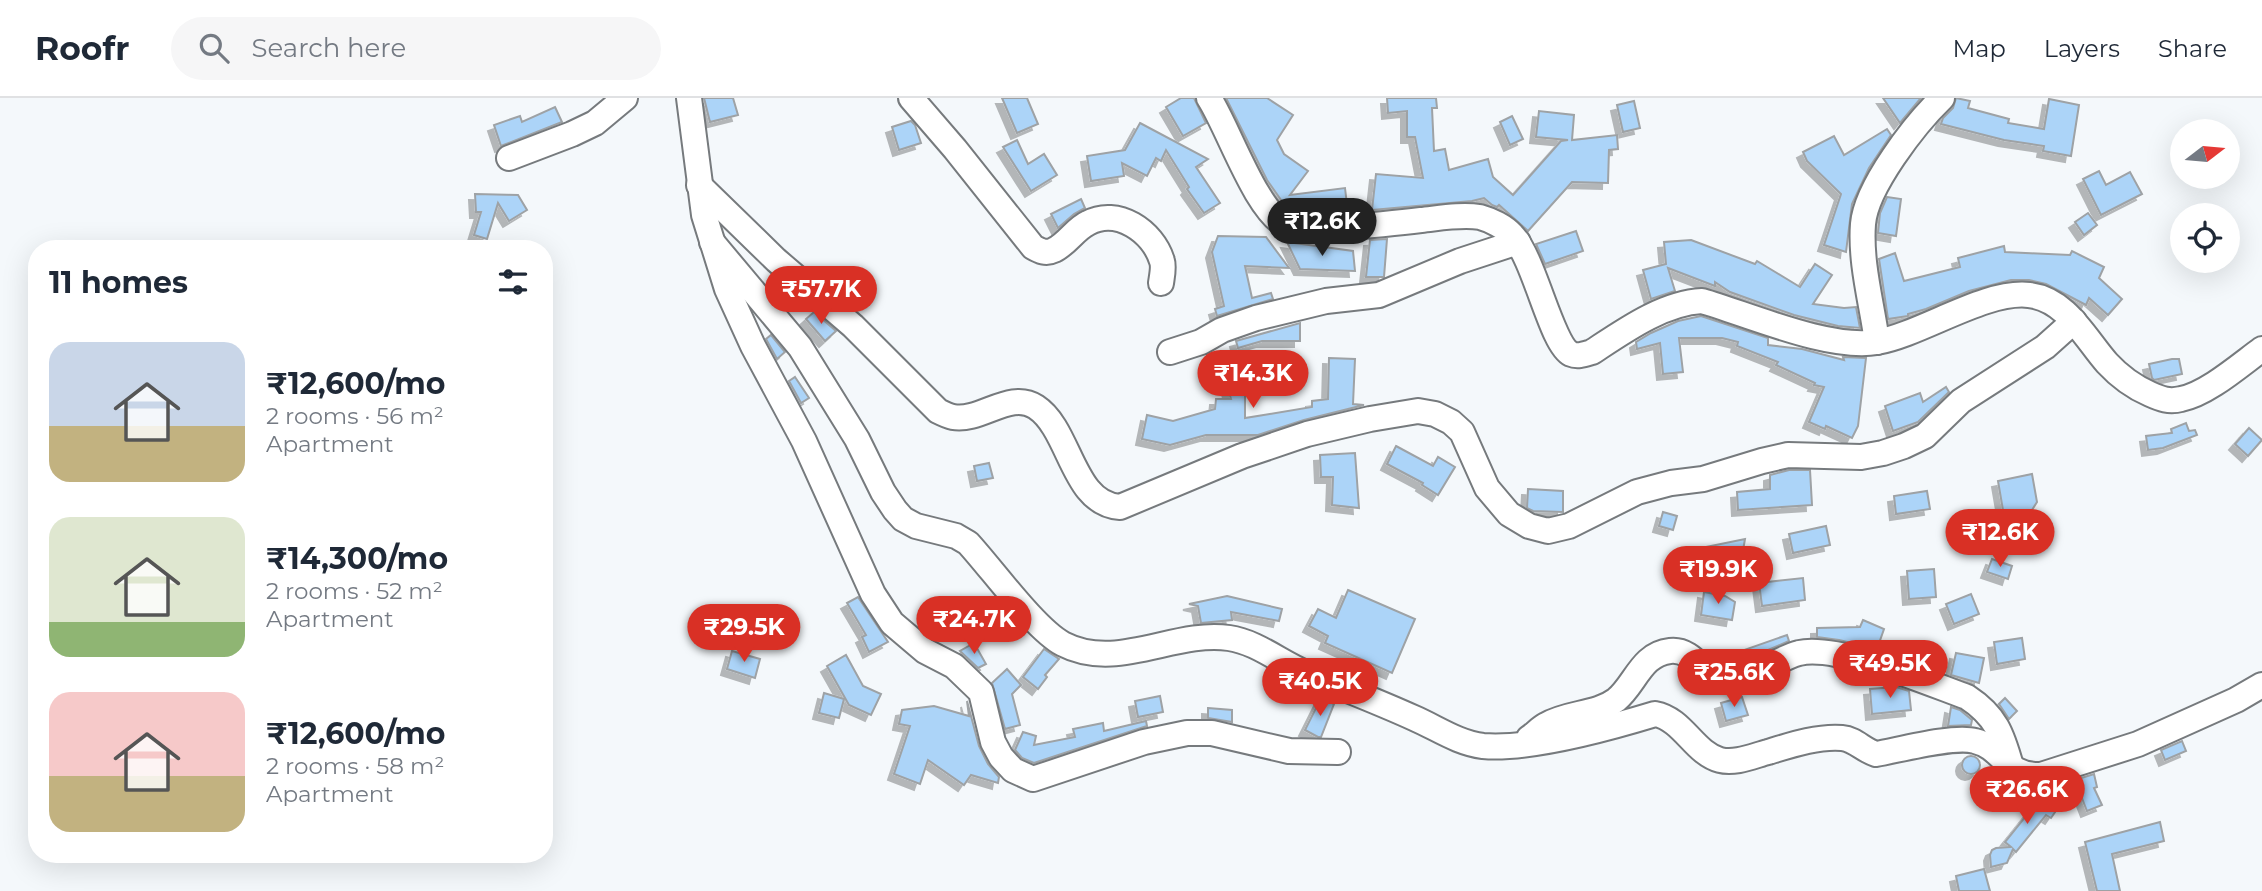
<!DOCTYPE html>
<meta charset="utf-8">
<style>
:root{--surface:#fff;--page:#f6f6f7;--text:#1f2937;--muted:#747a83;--line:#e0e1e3;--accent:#d93025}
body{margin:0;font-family:Montserrat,sans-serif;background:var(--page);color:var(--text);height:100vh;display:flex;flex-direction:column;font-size:26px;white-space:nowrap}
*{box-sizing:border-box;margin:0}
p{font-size:23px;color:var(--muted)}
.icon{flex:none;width:38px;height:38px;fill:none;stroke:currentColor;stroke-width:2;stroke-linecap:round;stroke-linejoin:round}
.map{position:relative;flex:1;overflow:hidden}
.side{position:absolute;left:28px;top:142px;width:525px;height:623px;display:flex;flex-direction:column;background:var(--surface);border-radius:28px;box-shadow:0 7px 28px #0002}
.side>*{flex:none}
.needle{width:46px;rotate:74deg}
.tools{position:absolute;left:2170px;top:21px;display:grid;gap:14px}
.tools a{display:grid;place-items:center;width:70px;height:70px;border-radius:50%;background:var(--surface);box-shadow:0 7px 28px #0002;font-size:35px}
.price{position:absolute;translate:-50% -60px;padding:0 16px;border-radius:24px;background:var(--accent);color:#fff;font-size:23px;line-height:46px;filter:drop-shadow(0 2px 4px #0008)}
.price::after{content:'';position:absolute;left:50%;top:42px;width:21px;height:16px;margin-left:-10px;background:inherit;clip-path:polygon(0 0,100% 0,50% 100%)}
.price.active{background:#222;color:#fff}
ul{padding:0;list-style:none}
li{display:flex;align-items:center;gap:21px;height:175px;padding:0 21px}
li span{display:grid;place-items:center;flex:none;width:196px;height:140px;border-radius:21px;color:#555}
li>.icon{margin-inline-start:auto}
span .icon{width:84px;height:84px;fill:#fffc;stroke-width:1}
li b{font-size:30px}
h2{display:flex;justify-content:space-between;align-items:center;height:84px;padding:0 21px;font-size:30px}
header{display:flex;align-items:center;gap:42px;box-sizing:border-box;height:98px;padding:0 35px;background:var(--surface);border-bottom:2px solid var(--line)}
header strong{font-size:33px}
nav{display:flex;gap:38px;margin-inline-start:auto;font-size:24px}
.search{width:490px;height:63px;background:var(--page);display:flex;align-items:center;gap:18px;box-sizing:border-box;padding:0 24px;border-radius:38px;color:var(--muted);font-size:26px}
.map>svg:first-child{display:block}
.building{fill:#acd4f8;stroke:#9ea2a5;stroke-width:2;filter:url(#shadow)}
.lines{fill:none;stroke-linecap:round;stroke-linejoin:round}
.minor-casing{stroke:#767a7d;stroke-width:28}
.minor{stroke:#fff;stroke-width:24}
</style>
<header>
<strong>Roofr</strong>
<div class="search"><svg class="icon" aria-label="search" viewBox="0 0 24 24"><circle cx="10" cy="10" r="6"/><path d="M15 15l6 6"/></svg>Search here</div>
<nav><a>Map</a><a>Layers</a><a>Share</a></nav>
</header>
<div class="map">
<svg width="2262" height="793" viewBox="0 0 2262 793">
<defs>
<filter id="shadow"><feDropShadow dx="-6" dy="6" stdDeviation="0" flood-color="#0004"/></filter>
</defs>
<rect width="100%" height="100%" fill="#f4f8fb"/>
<g class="building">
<polygon points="704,0 733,0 738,17 710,24"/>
<polygon points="1002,0 1027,0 1038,26 1017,35"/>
<polygon points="1181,0 1194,0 1206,25 1183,38 1166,9"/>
<polygon points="1226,0 1267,0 1293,17 1277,42 1284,56 1308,73 1290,97 1345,90 1348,115 1304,117 1294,115 1286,109 1267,82"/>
<polygon points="1387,0 1436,0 1437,10 1432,10 1434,53 1445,51 1449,72 1488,61 1493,79 1513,97 1561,43 1568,42 1536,39 1539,13 1574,17 1572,42 1617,37 1618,51 1609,52 1608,85 1572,84 1528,133 1499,107 1497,109 1492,107 1484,100 1472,103 1372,112 1376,76 1423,80 1415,39 1407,39 1407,13 1388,15"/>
<polygon points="1883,0 1921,0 1900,25"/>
<polygon points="1956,0 1970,3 1968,10 2009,21 2008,25 2044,31 2049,1 2079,7 2071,58 2043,53 2044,48 2004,42 1941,26 1943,20 1953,10"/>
<polygon points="1634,3 1640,30 1623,34 1617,7"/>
<polygon points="555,9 562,24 501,48 494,27 520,18 522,24"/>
<polygon points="1512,18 1523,41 1510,47 1500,24"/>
<polygon points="911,23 915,27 921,45 899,52 892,29"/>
<polygon points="1140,25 1208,61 1196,69 1220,105 1204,115 1187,91 1189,89 1166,52 1161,63 1156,60 1147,78 1122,65 1124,78 1091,83 1087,58 1125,52"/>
<polygon points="1887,31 1891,37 1869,70 1852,106 1846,154 1824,147 1841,96 1807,63 1803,54 1834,38 1844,57"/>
<polygon points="1017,42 1028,66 1044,56 1057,77 1031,93 1003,49"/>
<polygon points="2099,73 2106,87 2130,74 2142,96 2101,117 2083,81"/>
<polygon points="475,96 518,97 527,112 509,123 498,105 487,141 474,137 481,114 476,114"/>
<polygon points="1887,99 1901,101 1896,138 1878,135 1880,115"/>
<polygon points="1081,101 1085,110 1074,116 1058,130 1051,116"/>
<polygon points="2088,115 2097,127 2084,137 2075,124"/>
<polygon points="1576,133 1583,153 1545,166 1536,146"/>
<polygon points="1218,138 1266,139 1289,170 1245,168 1252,200 1271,195 1273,201 1217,218 1215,211 1224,208 1212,154"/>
<polygon points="1387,141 1384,179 1366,179 1370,142"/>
<polygon points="1691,142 1755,166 1757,163 1800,189 1815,166 1832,177 1813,206 1844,210 1856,209 1860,230 1838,228 1794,217 1730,194 1715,184 1715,188 1668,170 1675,193 1651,201 1643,172 1666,166 1664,144"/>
<polygon points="1287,144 1353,153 1355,173 1300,171"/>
<polygon points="2004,148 2005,154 2070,157 2072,153 2104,169 2099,180 2122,201 2108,217 2089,200 2086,207 2046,186 2029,182 2011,182 1969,193 1926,211 1908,216 1908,218 1888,221 1879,161 1895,155 1904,183 1960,169 1958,160"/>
<polygon points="814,214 836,233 825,243 806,221"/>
<polygon points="1701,218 1768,240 1768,247 1802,251 1844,262 1843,259 1866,260 1858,328 1852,340 1826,328 1825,331 1809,324 1824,289 1814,287 1815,285 1776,267 1778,264 1737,248 1738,244 1722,240 1679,240 1683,274 1663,276 1660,245 1637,251 1636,244 1651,235 1678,223"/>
<polygon points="1300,225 1300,243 1262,243 1238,250 1236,243"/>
<polygon points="771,237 785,254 777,261 766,241"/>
<polygon points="1329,260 1355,261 1353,306 1364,307 1304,322 1258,337 1206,337 1170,347 1142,341 1147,317 1173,323 1215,311 1216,301 1231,301 1223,274 1241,269 1245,284 1245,320 1312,309 1312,303 1328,301"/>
<polygon points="2172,261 2179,261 2182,276 2154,282 2152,280 2149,266"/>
<polygon points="795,279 809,300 801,305 789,283"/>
<polygon points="1946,289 1949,294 1918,324 1893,333 1885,308 1920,295 1923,304"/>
<polygon points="2186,325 2189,333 2195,332 2197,337 2163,350 2148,352 2146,338 2172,335 2171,331"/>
<polygon points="2249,330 2262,342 2248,358 2235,346"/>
<polygon points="1396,348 1433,368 1438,359 1455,369 1438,397 1422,387 1423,385 1387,366"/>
<polygon points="1355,355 1359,410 1332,407 1333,379 1321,379 1320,357"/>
<polygon points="989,365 993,380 977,383 974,368"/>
<polygon points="1789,372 1810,372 1812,407 1738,412 1737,394 1770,391 1770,377"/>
<polygon points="2032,376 2037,404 2032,412 2044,431 2034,437 1999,428 2003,412 1998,383"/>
<polygon points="1528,391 1563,393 1563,414 1533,413 1527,410"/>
<polygon points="1927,393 1930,411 1896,416 1894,398"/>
<polygon points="1663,414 1677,418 1673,432 1659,428"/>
<polygon points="1826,428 1830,447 1793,455 1789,436"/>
<polygon points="1745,441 1741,464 1701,450"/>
<polygon points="1992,461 2012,468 2008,481 1987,474"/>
<polygon points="1934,471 1936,499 1909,501 1907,473"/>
<polygon points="1803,480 1805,502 1762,508 1759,485"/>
<polygon points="1348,492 1415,521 1392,575 1325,545 1328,538 1309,528 1318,511 1336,520"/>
<polygon points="1704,494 1725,498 1735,504 1732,522 1701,517"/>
<polygon points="1971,496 1979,516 1954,526 1946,506"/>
<polygon points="1227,498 1282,511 1279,523 1231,514 1232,522 1201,525 1198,508 1189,506"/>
<polygon points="858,499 888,544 869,554 862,539 866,537 847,505"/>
<polygon points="981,512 989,529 976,536 968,518"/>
<polygon points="765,518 769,534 744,541 740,524"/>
<polygon points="1863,522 1884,531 1877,551 1839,542 1817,539 1817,530 1860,529"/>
<polygon points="1787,537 1789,543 1731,568 1727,558"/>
<polygon points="2022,540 2025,561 1997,566 1994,544"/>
<polygon points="974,545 986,566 978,570 960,553"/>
<polygon points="1915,546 1927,549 1930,566 1924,567 1906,561 1904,548"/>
<polygon points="1044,551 1059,561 1045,577 1047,579 1038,591 1023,579"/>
<polygon points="732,553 760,561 755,580 727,571"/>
<polygon points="1956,555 1984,560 1979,585 1951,577"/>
<polygon points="846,557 863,588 881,596 871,617 849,607 827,568"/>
<polygon points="1007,571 1021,587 1012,596 1020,627 1005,631 992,585"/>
<polygon points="1896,589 1909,593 1911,612 1872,616 1870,591"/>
<polygon points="824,595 844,601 839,620 819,615"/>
<polygon points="1160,598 1163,614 1138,619 1135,603"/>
<polygon points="1742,599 1748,617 1726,623 1721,605"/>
<polygon points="1321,600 1334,606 1321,639 1318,639 1305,632"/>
<polygon points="2005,600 2017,613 2009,621 1999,606"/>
<polygon points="967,603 979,648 988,666 999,679 998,685 971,677 964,687 928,662 920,686 894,676 910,628 899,626 902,612 934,608 969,618"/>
<polygon points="1951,609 1960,612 1972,622 1971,627 1948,628"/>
<polygon points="1208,610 1232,612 1232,624 1208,620"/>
<polygon points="1146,623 1147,628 1034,665 1022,660 1015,652 1023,634 1036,638 1034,647 1075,639 1073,631 1103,625 1104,633"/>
<polygon points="2182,643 2186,653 2165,662 2161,652"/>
<circle cx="1971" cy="667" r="9"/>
<polygon points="2094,676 2097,689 2094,690 2102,707 2087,713 2075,682"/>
<polygon points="2044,691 2062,704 2051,720 2046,717 2016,754 2013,751 2007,765 1991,769 1990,757 1992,752 1996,750 2011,749 2005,744 2034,708 2029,705 2038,692"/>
<polygon points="2160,724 2164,743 2112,756 2120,793 2097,793 2085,744"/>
<polygon points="1984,771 1990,793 1959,793 1956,778"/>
</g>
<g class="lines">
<defs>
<g id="minor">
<polyline points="689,0 704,117 727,191 753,248 804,343 873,496 892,525 925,553 954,568 981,594 993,644 1001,659 1013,672 1033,681 1144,644 1187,635 1212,635 1289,653 1338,654"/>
<path d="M911,0L955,51L1033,149C1040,153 1046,156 1054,152C1067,146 1075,131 1088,125C1117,109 1153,133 1162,163C1164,169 1162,178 1161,185"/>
<path d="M1209,0C1229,31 1256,114 1287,128C1297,133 1309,132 1320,132C1353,129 1387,126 1421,122C1440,120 1461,116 1480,119C1491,122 1505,129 1512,137C1535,161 1551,246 1571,256C1578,259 1585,256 1592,254C1624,233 1663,205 1702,203C1750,217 1829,252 1877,244C1922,236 1985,192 2029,197C2066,201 2085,240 2107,265C2119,278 2134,289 2150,296C2161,301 2169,304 2181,301C2207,296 2240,267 2262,251"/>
<polyline points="509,60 572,36 595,25 625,0"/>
<path d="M699,87L776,162L853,228L938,313C942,315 948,318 953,319C981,324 1010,292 1036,309C1071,332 1072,406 1120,409L1242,358L1307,336L1370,321L1418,313L1435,316L1451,324L1462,334L1487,390L1509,416L1529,428L1548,433L1569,428L1637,394L1671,385L1703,381L1762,363L1788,357L1861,359L1883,355L1904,348L1925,338L1961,303L2045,249L2074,223"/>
<path d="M712,144L800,249L857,341L883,394L895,412L903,421L916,428L956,438L968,445C992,471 1035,531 1063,546C1117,574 1174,532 1229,540C1257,544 1281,565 1306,575C1342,590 1379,604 1414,620C1437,630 1458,645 1483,648C1530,652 1609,630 1655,616C1683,621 1694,655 1720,662C1735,666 1753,658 1768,654C1791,647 1818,638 1842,640C1855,641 1863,652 1876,656C1899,652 1954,637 1975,643C2004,650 2004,678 2041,677L2138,646L2236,602L2262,587"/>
<path d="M1877,244C1872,206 1860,165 1863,126C1866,89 1915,26 1942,0"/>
<polyline points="1170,254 1201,244 1222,232 1256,220 1326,203 1379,197 1460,163 1518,144"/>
<path d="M1529,640C1535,636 1540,630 1546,627C1568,614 1596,617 1616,602C1635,587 1641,556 1670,553C1695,550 1705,582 1724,583C1747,585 1776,561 1799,555C1837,546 1928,585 1967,599C1996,618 2002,636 2011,668"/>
</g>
</defs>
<use href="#minor" class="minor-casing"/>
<use href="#minor" class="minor"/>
</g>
</svg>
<div class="tools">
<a><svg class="needle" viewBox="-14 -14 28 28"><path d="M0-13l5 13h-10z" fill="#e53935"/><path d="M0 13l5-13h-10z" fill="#747a83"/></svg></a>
<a><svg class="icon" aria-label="locate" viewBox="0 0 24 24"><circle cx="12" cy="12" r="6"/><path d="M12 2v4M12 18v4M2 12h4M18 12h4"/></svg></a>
</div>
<b class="price active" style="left:1322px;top:160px">₹12.6K</b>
<b class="price" style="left:821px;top:228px">₹57.7K</b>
<b class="price" style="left:1253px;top:312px">₹14.3K</b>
<b class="price" style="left:2000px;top:471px">₹12.6K</b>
<b class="price" style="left:1718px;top:508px">₹19.9K</b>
<b class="price" style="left:974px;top:558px">₹24.7K</b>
<b class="price" style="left:744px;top:566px">₹29.5K</b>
<b class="price" style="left:1890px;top:602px">₹49.5K</b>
<b class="price" style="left:1734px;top:611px">₹25.6K</b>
<b class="price" style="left:1320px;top:620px">₹40.5K</b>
<b class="price" style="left:2027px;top:728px">₹26.6K</b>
<section class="side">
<h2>11 homes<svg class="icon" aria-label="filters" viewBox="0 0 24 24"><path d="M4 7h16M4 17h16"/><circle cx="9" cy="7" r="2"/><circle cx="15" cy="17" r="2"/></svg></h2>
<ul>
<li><span style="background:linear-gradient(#c9d6e8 60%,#c2b280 0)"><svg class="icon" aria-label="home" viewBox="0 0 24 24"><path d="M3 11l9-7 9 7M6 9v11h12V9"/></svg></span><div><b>₹12,600/mo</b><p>2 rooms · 56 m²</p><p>Apartment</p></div></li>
<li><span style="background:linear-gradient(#dfe7d0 75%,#8fb573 0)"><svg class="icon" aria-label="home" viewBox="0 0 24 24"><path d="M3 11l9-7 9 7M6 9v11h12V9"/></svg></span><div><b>₹14,300/mo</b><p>2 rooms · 52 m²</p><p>Apartment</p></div></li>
<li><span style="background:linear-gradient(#f6c9c9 60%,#c2b280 0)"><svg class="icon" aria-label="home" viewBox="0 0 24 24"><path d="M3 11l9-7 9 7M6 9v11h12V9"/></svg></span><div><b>₹12,600/mo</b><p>2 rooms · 58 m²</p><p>Apartment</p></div></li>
</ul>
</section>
</div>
